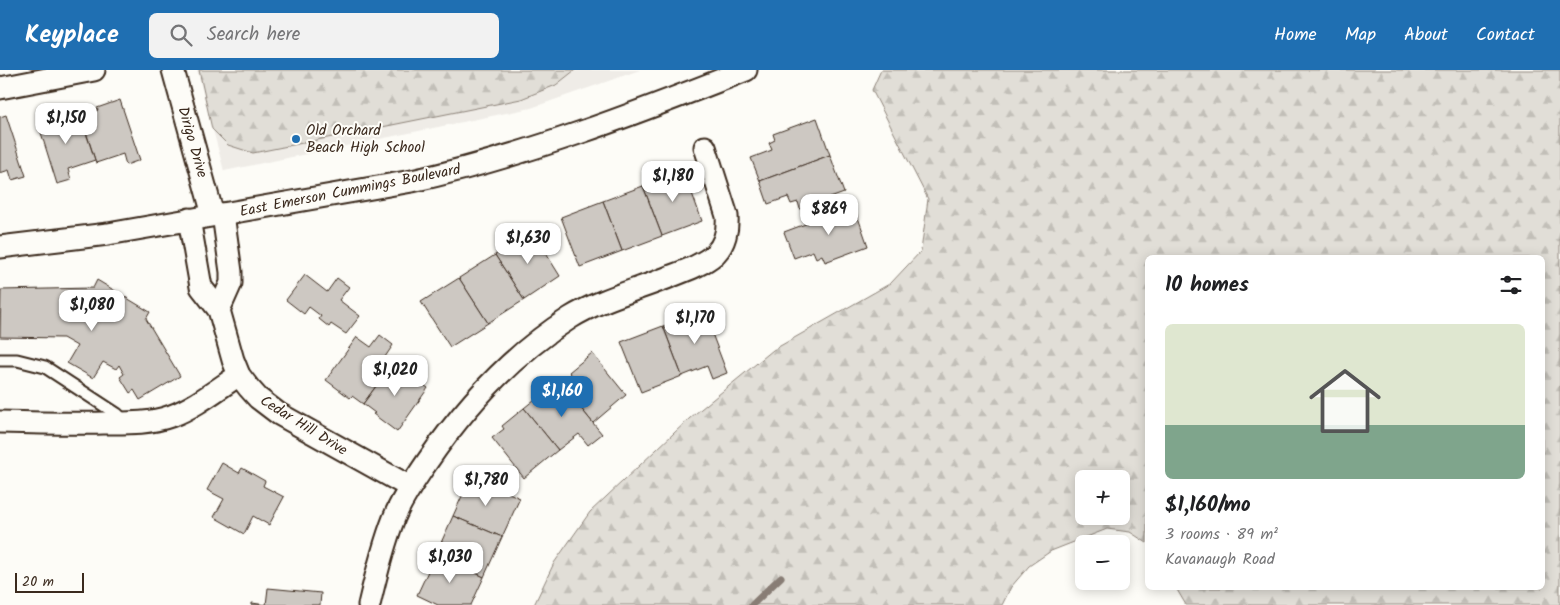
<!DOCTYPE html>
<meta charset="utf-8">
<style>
:root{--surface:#fff;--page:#f2f2f2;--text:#202124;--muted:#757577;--accent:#1f6fb2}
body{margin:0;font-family:Kalam,sans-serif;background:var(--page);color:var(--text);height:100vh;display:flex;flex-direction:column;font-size:19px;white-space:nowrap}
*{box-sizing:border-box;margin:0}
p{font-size:16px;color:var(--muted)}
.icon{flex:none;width:28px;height:28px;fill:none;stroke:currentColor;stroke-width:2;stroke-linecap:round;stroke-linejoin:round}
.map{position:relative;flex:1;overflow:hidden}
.details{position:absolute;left:1145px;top:185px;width:400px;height:335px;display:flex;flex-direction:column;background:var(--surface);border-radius:8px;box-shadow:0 2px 12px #0003}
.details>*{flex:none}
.buttons{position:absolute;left:1075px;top:400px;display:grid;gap:10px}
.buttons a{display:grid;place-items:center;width:55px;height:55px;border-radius:8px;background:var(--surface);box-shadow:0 2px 12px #0003;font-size:25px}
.scale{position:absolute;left:15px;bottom:12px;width:69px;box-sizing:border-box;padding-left:5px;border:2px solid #3b2a1e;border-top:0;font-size:14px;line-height:18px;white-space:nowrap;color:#3b2a1e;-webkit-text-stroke:4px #fdfcf7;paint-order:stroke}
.price{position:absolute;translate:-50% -42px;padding:0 11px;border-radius:10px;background:#fff;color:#222;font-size:16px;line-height:32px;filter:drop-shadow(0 1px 2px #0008)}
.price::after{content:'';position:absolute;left:50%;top:30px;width:15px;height:11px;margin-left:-8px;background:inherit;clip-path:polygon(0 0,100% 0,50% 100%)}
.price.selected{background:var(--accent);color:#fff}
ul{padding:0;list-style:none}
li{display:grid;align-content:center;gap:10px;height:265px;padding:0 20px}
li span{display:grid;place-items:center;height:155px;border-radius:8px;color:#555}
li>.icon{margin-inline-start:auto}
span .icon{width:90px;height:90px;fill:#fffc;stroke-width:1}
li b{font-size:21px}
h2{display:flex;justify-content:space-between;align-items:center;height:60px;padding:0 20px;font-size:21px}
header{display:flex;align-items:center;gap:30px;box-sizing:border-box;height:70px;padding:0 25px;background:var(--accent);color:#fff}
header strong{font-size:24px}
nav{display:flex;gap:28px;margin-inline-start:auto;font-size:18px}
.search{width:350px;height:45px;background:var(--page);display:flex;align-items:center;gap:12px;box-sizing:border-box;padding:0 18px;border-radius:8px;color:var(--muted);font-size:19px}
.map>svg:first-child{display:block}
.built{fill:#efece7}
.forest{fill:url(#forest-firs);stroke:#8e847a;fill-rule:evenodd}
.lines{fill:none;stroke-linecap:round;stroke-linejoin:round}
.stream{stroke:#887d74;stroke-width:7}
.building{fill:#cdc8c2;stroke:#3b2a1e}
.service-casing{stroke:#3b2a1e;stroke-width:15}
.minor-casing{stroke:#3b2a1e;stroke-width:25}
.service{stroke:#fdfcf7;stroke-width:11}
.minor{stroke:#fdfcf7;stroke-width:21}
.poi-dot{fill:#1f6fb2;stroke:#fdfcf7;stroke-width:2}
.labels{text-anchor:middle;stroke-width:4;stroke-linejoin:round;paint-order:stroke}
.poi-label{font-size:15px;fill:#3b2a1e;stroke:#fdfcf7;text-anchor:start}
.street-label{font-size:15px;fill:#3b2a1e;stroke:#fdfcf7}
</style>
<header>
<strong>Keyplace</strong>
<div class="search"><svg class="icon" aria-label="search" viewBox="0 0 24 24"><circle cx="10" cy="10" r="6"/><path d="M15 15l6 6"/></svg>Search here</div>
<nav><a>Home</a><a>Map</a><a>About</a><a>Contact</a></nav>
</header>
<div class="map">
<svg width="1560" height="535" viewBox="0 0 1560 535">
<defs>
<pattern id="forest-firs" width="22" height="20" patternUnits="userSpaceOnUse" patternTransform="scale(1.25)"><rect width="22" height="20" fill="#e1ded7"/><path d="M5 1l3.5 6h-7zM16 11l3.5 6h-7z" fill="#c2bfb8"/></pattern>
</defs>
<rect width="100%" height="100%" fill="#fdfcf7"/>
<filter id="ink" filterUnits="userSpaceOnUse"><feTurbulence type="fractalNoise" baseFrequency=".02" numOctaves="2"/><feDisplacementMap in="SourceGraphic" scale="10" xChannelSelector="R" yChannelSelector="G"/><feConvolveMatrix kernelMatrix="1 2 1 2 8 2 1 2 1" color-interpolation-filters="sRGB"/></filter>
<g filter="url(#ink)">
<polygon class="built" points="197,0 640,0 531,38 224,101"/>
<g class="forest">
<polygon points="199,0 575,0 556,15 521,29 253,83 228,75 212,59"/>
<path d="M881,0H1560V535H1186L1176,518H1542V188H1148L1147,473L1130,462L1107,459L1051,481L1029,496L1011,517L1002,535H534L554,493L590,442L690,348L773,280L891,213L921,181L928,129L872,20ZM1084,409H1121V446H1084Z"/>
</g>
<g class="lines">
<polyline class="stream" points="752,535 781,507"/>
</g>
<g class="building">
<polygon points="120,30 140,90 126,95 123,84 96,93 81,46 98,40 97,38"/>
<polygon points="79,42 95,90 68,99 71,110 57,114 38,53"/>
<polygon points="6,45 26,106 12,110 9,100 0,103 0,47"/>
<polygon points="817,48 830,85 760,111 751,88 772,80 769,73 775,70 773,64"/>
<polygon points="830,85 844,123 800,139 798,132 791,134 788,127 768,134 760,111"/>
<polygon points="684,101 702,151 662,166 643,116"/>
<polygon points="643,116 662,166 622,181 603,131"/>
<polygon points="603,131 622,181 580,197 561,147"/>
<polygon points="854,136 868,176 825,192 822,185 816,188 813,181 794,188 784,162"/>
<polygon points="532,161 560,206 524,230 495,185"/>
<polygon points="495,185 524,230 488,253 459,208"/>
<polygon points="305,205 327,222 337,208 349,217 339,230 360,246 346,264 331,254 329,257 319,249 321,246 309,237 304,244 286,230"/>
<polygon points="459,208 488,253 450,277 421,232"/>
<polygon points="97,210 150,242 146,249 180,306 140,330 134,320 130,323 120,307 124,304 119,295 116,299 103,292 93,308 67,293 77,276 63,268 0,267 1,220 93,218"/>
<polygon points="703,240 727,303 712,309 707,296 682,306 663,256"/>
<polygon points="663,256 682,306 641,322 621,272"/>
<polygon points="380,265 393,275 385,287 393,293 363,334 352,326 350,328 326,310 357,267 371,277"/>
<polygon points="592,283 626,325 593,353 561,314 572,305 569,302"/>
<polygon points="393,293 428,318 397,362 373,344 375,343 363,334"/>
<polygon points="561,314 602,364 588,375 579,364 558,380 524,338 545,321 548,325"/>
<polygon points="524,338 558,380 524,408 492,368 504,359 502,356"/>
<polygon points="222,393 239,403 242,398 265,411 263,416 284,427 269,455 253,446 244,464 214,447 224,429 207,420"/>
<polygon points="471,406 520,428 502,467 453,446"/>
<polygon points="453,446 502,467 484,507 436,484"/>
<polygon points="436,484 484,507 471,535 438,535 417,525"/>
<polygon points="268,518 321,523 320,535 252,535 252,533 266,535"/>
</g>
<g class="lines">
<defs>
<polyline id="service" points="0,290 17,290 45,297 117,344 125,352"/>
<g id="minor">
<polyline points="173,0 213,145"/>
<polyline points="0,18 94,0"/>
<polyline points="189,149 201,217 219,240 233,290 239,305 249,318 258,328 279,344 410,417"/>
<path d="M0,177L108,164L412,111C526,86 637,43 746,0"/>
<polyline points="219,240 231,213 231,202 223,144"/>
<path d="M0,352C34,353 69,354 103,353C126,353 149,354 171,346C194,338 219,318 239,305"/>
<path d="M369,535C376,505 383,476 394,448C402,428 415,410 427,392C464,338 513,284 570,248C599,230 633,221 664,209C681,202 701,196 715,184C725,174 728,159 727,146L705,77"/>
</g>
</defs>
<use href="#service" class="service-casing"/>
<use href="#minor" class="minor-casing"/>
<use href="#service" class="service"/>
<use href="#minor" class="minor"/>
</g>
</g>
<circle class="poi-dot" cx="296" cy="69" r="5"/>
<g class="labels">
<g class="poi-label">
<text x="306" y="65">Old Orchard<tspan x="306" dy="17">Beach High School</tspan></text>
</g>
<g class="street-label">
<text transform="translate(193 72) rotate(74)" y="5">Dirigo Drive</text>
<text transform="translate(350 120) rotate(-11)" y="5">East Emerson Cummings Boulevard</text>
<text transform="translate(304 355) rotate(32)" y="5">Cedar Hill Drive</text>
</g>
</g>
</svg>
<div class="buttons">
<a>+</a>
<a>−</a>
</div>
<div class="scale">20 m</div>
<b class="price" style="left:66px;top:75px">$1,150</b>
<b class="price" style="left:673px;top:133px">$1,180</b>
<b class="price" style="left:829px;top:166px">$869</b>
<b class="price" style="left:528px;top:195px">$1,630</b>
<b class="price" style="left:92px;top:262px">$1,080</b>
<b class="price" style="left:695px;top:275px">$1,170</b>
<b class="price" style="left:395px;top:327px">$1,020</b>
<b class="price selected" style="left:562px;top:348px">$1,160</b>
<b class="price" style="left:486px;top:437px">$1,780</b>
<b class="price" style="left:450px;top:514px">$1,030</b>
<section class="details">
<h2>10 homes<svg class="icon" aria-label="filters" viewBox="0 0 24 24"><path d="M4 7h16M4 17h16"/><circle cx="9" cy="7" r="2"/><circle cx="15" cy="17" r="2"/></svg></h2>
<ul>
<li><span style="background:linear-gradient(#dfe7d0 65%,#7fa58c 0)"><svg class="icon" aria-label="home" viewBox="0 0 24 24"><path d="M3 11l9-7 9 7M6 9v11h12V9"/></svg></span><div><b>$1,160/mo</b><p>3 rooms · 89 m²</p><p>Kavanaugh Road</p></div></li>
</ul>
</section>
</div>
